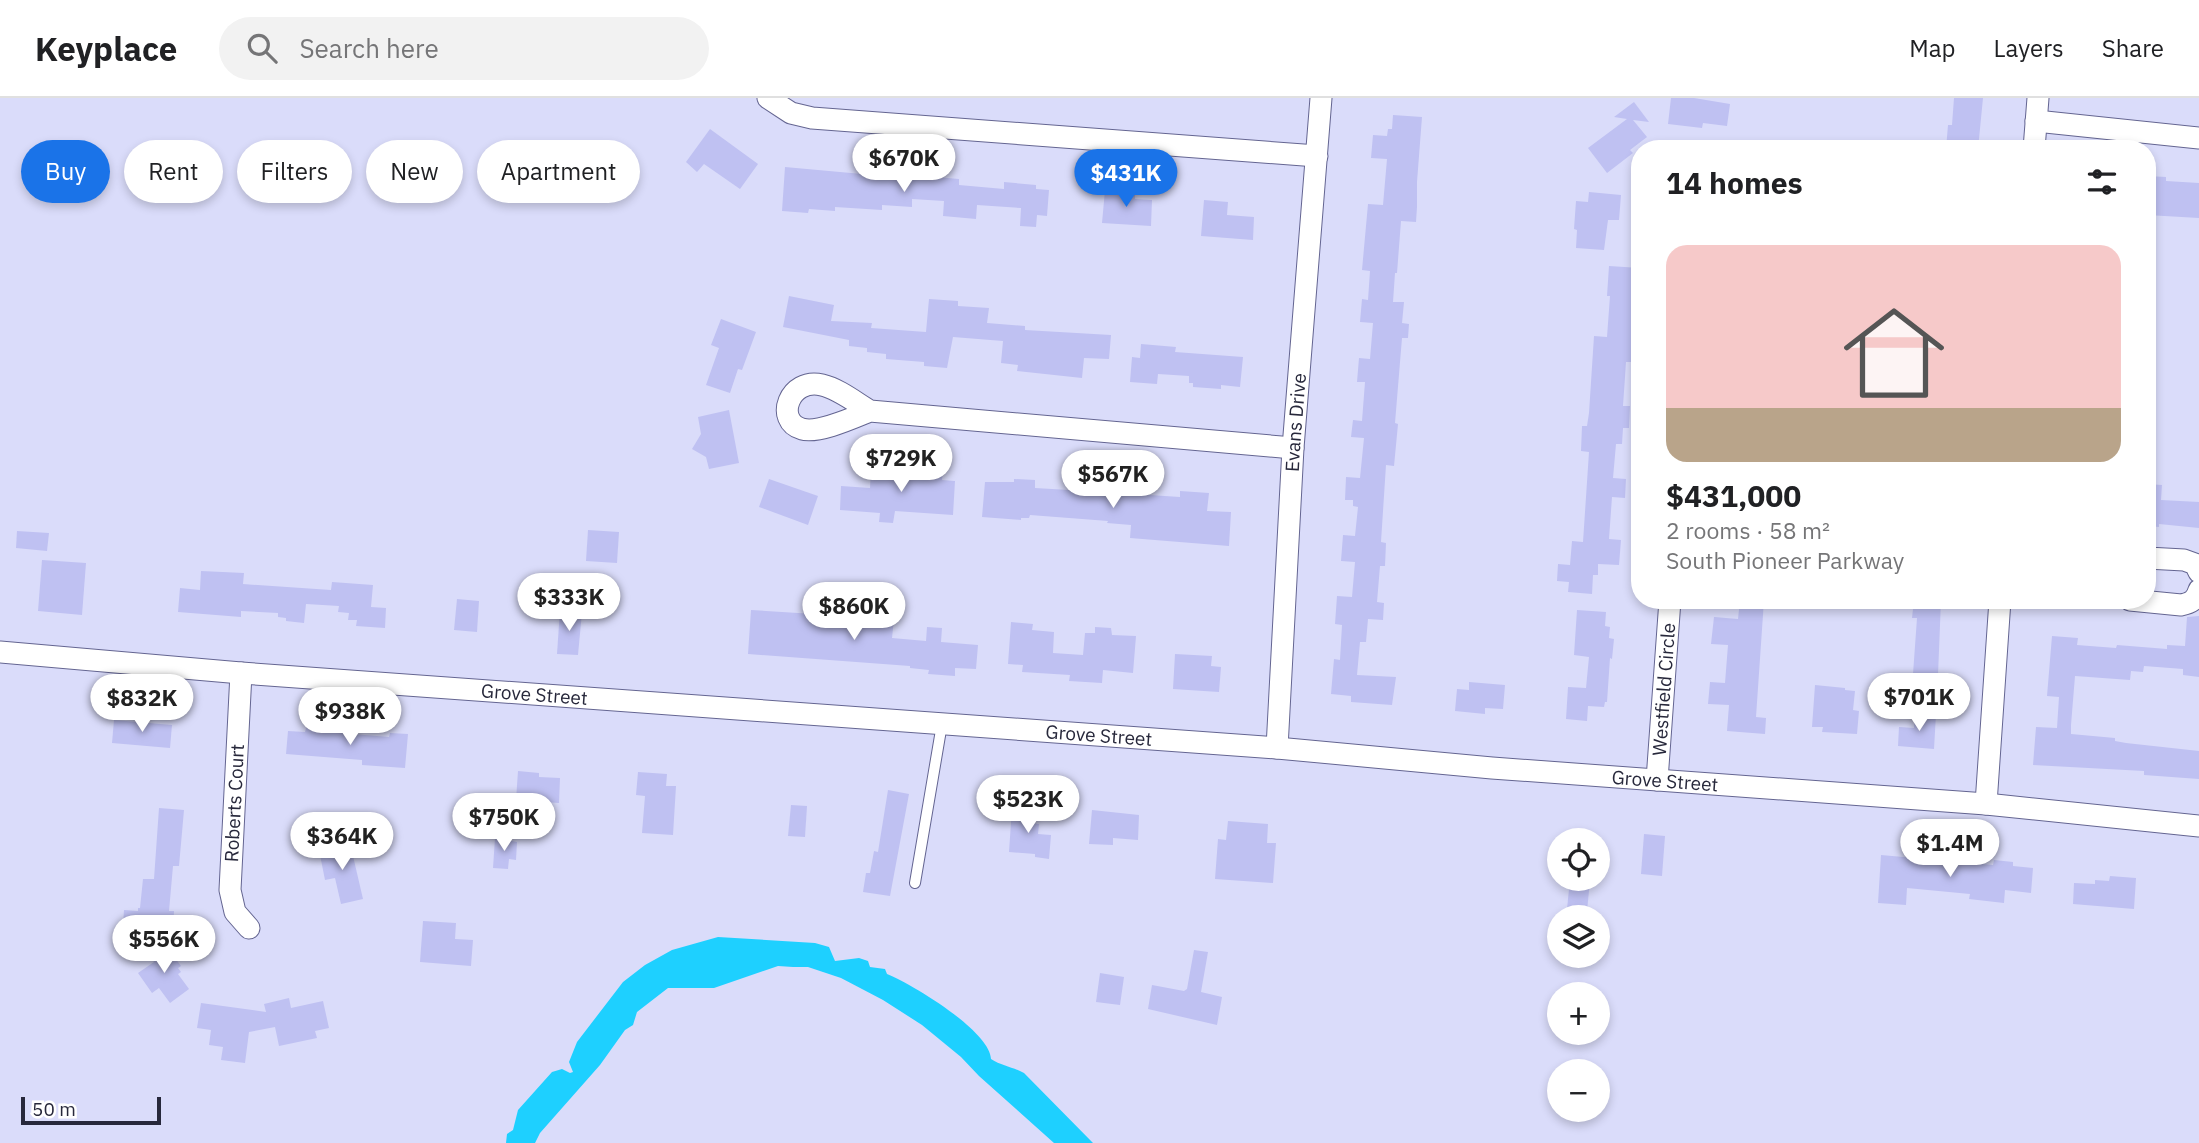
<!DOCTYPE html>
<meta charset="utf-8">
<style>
:root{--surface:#fff;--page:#f2f2f2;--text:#202124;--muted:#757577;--line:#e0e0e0;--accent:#1a73e8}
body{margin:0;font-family:"IBM Plex Sans",sans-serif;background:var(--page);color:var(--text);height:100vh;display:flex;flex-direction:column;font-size:26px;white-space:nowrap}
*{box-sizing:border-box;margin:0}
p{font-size:23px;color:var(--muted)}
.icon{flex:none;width:38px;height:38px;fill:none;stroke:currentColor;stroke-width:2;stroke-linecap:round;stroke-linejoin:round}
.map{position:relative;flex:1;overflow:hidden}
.drawer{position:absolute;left:1631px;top:42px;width:525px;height:469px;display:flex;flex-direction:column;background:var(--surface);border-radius:28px;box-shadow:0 4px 10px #0003}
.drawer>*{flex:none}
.hud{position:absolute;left:21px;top:42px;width:665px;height:63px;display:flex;gap:14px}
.tools{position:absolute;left:1547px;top:730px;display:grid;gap:14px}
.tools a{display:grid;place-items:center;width:63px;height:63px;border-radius:50%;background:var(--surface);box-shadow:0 4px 10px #0003;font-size:35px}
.scale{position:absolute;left:21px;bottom:18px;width:140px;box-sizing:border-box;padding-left:7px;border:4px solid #27283b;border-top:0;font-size:19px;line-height:24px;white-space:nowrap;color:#27283b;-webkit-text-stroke:5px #fff;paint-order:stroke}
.price{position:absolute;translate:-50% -60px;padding:0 16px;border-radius:24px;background:#fff;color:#222;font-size:23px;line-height:46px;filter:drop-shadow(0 2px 4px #0008)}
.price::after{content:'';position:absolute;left:50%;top:42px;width:21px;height:16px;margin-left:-10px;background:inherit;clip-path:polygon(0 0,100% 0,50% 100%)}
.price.selected{background:var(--accent);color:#fff}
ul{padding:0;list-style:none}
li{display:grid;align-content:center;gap:14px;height:371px;padding:0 35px}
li+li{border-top:2px solid var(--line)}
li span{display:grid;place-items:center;height:217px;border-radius:21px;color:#555}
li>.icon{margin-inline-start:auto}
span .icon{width:126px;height:126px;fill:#fffc;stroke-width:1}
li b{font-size:30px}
h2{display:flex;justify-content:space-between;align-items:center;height:84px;padding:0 35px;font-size:30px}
.pill{padding:0 24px;border-radius:32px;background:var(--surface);box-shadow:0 4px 10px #0003;font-size:24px;line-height:63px}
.pill.selected{background:var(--accent);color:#fff}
header{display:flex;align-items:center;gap:42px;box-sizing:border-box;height:98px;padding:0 35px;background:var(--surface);border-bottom:2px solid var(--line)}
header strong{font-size:33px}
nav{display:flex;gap:38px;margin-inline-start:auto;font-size:24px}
.search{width:490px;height:63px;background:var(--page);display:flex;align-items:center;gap:18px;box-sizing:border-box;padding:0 24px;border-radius:38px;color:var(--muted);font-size:26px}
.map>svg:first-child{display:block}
.water{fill:#1ed0ff}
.building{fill:#bfc1f2}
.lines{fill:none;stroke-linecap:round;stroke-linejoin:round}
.service-casing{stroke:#646591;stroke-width:12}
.minor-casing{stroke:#646591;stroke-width:23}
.service{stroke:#fff;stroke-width:10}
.minor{stroke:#fff;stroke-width:21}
.labels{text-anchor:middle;stroke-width:5;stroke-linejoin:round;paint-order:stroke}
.street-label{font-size:19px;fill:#27283b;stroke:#fff}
</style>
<header>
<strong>Keyplace</strong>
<div class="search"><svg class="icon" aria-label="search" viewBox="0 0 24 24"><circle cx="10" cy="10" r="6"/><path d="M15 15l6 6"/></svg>Search here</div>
<nav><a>Map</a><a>Layers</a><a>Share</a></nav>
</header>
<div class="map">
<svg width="2199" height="1045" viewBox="0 0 2199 1045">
<rect width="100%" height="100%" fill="#dadcfa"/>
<path class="water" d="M718,839L815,845L829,849L835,863L859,860L868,863L870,869L885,871L887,876C912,886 990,933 991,961C1002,968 1013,969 1024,975L1093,1045H1054L979,978L961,959L922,927L883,902L841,880L808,869H793L778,868L714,890H668L637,914L633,927L625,932L600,967L540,1035L535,1045H506L507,1036L513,1032L518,1012L552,974L562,971L570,975L573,974L569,964L577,944L623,884L645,867L672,852Z"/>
<g class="building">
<polygon points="1671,0 1694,0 1730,6 1727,28 1703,25 1702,30 1668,26"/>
<polygon points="1954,0 1983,0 1978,51 1946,51 1948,27 1952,27"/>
<polygon points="1634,4 1649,24 1633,22 1647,39 1630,52 1633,55 1607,75 1588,50 1627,21 1614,19"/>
<polygon points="1393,17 1422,19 1417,84 1417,109 1416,124 1401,123 1397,175 1395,175 1393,204 1404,204 1402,225 1409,226 1408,240 1402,240 1395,325 1398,326 1394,368 1386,367 1381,444 1386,445 1385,468 1380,468 1377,504 1384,505 1383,522 1368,521 1366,544 1360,544 1357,577 1396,579 1392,607 1351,604 1351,598 1331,596 1334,561 1340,562 1342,527 1335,526 1337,498 1352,499 1355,464 1341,463 1343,437 1355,438 1358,409 1353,408 1353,402 1345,402 1346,379 1360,380 1364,340 1351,339 1353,322 1362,323 1365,284 1357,284 1359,260 1370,261 1373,225 1360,224 1362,201 1368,202 1370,173 1362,172 1368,106 1383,107 1387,61 1371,60 1373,37 1387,38 1388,31 1392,31"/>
<polygon points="710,31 758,66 740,91 704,66 697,74 686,64"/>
<polygon points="785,69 862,76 862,73 885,74 884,78 936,82 936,79 959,81 959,87 1004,91 1004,84 1036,87 1036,91 1049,92 1047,118 1037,117 1036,129 1020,128 1021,110 977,107 976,121 943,118 944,103 912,101 912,109 882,107 882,112 835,109 835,113 809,111 808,115 782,113"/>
<polygon points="2147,78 2166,79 2166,83 2199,85 2199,120 2147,117"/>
<polygon points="1105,92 1135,94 1135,101 1152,102 1151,128 1102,125"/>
<polygon points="1589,94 1621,97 1619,122 1608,122 1604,152 1576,150 1577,132 1574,131 1576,103 1588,104"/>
<polygon points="1204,102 1228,104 1227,117 1254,119 1253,142 1201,138"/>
<polygon points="1609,168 1640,170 1634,264 1626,264 1623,308 1630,308 1629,330 1623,330 1622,346 1616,346 1613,380 1626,381 1625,400 1612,399 1609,441 1621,442 1619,467 1598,466 1598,477 1593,477 1592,496 1568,494 1569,484 1557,483 1558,466 1570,467 1572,443 1583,444 1589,354 1581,353 1582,328 1587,328 1589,315 1594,238 1607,239 1610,198 1607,198"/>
<polygon points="789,198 834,207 831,223 872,225 871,230 926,234 929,201 958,203 958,208 989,210 987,225 1025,228 1025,232 1111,237 1109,261 1084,260 1082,280 1017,273 1018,267 1001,265 1003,243 953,239 947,270 924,268 924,264 886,261 886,256 867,254 867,250 849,248 849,242 783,229"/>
<polygon points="721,221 756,234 742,272 738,271 730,295 706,287 719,250 711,247"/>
<polygon points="1141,246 1176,249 1175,254 1243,259 1240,289 1221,287 1221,291 1193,289 1193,285 1189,285 1189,278 1158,276 1157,286 1130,284 1132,259 1140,260"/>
<polygon points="729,312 739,365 709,371 706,359 692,351 701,336 698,319"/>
<polygon points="871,370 943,374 942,382 955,383 953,417 895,413 893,425 879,424 880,415 840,412 841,388 870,390"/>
<polygon points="769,381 818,398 808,427 759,409"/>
<polygon points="1014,381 1035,382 1035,390 1069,392 1069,384 1134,391 1134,396 1180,399 1180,393 1209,395 1207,413 1231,414 1229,448 1130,440 1131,427 1107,425 1108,423 1030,417 1029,420 1021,420 1021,422 982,419 985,384 1014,384"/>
<polygon points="2147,386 2162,387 2161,402 2199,404 2199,430 2159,426 2159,429 2147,428"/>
<polygon points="588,432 619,434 617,465 586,463"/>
<polygon points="17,433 49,435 47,453 16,450"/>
<polygon points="42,462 86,465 82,517 38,513"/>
<polygon points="201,473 244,475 243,486 331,492 332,484 373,487 371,509 386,510 385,530 356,528 357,522 348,522 349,515 338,514 339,508 306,506 304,525 286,523 286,520 278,519 278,515 241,513 241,519 178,514 180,490 200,492"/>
<polygon points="457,501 479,503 477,534 454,532"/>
<polygon points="1740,502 1764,502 1756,619 1766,620 1765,636 1727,633 1729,607 1708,606 1710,584 1725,585 1728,547 1711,546 1714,519 1738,521"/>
<polygon points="1914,502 1941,502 1938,577 1913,576 1917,520 1912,520"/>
<polygon points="560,512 582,514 578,557 557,556"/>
<polygon points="751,512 894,521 892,540 926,543 927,529 942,530 941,544 978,547 976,571 955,570 955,578 928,576 929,572 910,570 910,568 748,556"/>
<polygon points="1577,512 1606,514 1605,528 1610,529 1609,540 1614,541 1612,561 1610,560 1607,604 1605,604 1604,609 1588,608 1587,623 1566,621 1568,589 1586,590 1589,559 1574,557"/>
<polygon points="2199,518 2199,579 2183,577 2183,571 2144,568 2143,574 2131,573 2130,582 2075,578 2071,627 2071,636 2115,640 2115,643 2126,645 2199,653 2199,681 2144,677 2144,673 2033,667 2036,629 2057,630 2059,599 2047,598 2052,538 2078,540 2077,547 2116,550 2117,547 2167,551 2167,547 2185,548 2187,519"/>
<polygon points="1011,524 1033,526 1032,532 1054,534 1053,555 1083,557 1085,535 1095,535 1095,529 1111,530 1112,537 1136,538 1133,575 1103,572 1102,585 1069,583 1070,577 1022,574 1023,567 1008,566"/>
<polygon points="1175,556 1212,558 1211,568 1221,569 1219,594 1173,591"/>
<polygon points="1469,584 1505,587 1503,611 1485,610 1485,616 1455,613 1457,591 1469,592"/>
<polygon points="1815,587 1845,590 1845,592 1855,593 1853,612 1859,613 1857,636 1822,634 1823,629 1812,629"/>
<polygon points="1915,615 1936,616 1934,651 1898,648 1899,629 1914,630"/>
<polygon points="114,622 172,627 170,650 112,645"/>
<polygon points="306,630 354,633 353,636 389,639 390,635 408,636 405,670 362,667 362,662 286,656 288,633 305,634"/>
<polygon points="518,673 539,675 539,679 560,680 559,705 516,702"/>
<polygon points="638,674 667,676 666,688 676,688 673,737 642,735 645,698 636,697"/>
<polygon points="888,692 909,696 890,798 863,794 866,775 870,775 874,753 878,754"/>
<polygon points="791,707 807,708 805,739 788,738"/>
<polygon points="159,710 184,712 179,768 173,768 169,813 174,813 173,832 123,828 124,812 138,813 138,810 140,810 143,781 154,781"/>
<polygon points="1012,710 1033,711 1032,725 1039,726 1038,736 1051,737 1049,761 1035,759 1035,756 1009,754"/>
<polygon points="1092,712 1139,717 1138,742 1113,740 1113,747 1089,746"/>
<polygon points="1228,723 1268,726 1267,745 1276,745 1273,785 1215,781 1218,741 1226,742"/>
<polygon points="1644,736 1665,738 1662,778 1641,776"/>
<polygon points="495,740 517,744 516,762 509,761 508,771 493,770"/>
<polygon points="350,745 363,801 341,806 335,780 325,782 319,752"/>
<polygon points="1881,757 1993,767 1994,762 2013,764 2013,768 2033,770 2031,795 2005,792 2004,805 1969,801 1970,796 1907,790 1906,807 1878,805"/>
<polygon points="2110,778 2136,780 2134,811 2073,806 2074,785 2095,786 2095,782 2109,783"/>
<polygon points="1570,781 1590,783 1587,813 1567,811"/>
<polygon points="423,823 456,825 455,841 473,842 471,868 420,864"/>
<polygon points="166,848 181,868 178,870 181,874 178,876 189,891 170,905 159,890 152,895 138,875 154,864 151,859"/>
<polygon points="1194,852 1208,854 1201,894 1222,899 1217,927 1148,911 1152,887 1184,893 1187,891"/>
<polygon points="1100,875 1124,879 1120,907 1096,904"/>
<polygon points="289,900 291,910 323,903 329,930 315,933 317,940 279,948 275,929 249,934 245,965 221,962 223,949 209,947 211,932 197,930 201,905 266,914 264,906"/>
</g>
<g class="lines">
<defs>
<polyline id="service" points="915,785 942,626"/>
<g id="minor">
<polyline points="768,0 791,15 812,20 1317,58"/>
<polyline points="2036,23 2199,40"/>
<polyline points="2034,51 2038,0"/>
<path d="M870,313C855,319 818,336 802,331C774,323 789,279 822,287C839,291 855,304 870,313L1293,350"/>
<polyline points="2147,460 2184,462 2195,466 2199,474"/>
<path d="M2130,502L2181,507C2191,505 2196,502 2199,492"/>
<path id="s1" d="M0,554L241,575L1277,650L1492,670L1986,706L2199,728"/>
<polyline points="241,575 230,792 235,814 249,830"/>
<path id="s2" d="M1277,650L1293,350L1321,0"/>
<path id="s3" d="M1657,682L1670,502"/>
<polyline points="1986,706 2000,502"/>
</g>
</defs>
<use href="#service" class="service-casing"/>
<use href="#minor" class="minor-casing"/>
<use href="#service" class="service"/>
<use href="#minor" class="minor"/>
</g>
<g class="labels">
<g class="street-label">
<text dy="7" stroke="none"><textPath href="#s2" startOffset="326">Evans Drive</textPath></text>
<text dy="7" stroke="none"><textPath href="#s3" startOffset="91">Westfield Circle</textPath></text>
<text dy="7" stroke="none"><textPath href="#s1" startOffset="536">Grove Street</textPath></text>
<text dy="7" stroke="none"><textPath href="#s1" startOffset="1102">Grove Street</textPath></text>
<text dy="7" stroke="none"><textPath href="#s1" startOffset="1670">Grove Street</textPath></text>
<text transform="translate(234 705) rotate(-87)" y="7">Roberts Court</text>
</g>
</g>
</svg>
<div class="tools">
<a><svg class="icon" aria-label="locate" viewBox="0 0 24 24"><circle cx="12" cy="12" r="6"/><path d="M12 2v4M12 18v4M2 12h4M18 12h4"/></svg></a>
<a><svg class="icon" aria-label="layers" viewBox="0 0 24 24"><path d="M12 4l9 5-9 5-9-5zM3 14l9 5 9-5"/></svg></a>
<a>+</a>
<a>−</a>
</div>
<div class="scale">50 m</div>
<b class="price" style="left:904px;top:96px">$670K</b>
<b class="price selected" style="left:1126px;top:111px">$431K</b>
<b class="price" style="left:901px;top:396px">$729K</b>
<b class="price" style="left:1113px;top:412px">$567K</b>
<b class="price" style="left:569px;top:535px">$333K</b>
<b class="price" style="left:854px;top:544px">$860K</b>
<b class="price" style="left:1919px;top:635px">$701K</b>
<b class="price" style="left:142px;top:636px">$832K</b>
<b class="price" style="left:350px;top:649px">$938K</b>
<b class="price" style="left:1028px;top:737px">$523K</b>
<b class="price" style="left:504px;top:755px">$750K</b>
<b class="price" style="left:342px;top:774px">$364K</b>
<b class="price" style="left:1950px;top:781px">$1.4M</b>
<b class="price" style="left:164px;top:877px">$556K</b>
<div class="hud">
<a class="pill selected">Buy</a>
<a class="pill">Rent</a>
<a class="pill">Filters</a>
<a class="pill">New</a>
<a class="pill">Apartment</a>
</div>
<section class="drawer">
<h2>14 homes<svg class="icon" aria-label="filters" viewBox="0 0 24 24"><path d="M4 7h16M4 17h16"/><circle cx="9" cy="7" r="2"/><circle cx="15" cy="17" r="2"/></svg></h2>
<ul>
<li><span style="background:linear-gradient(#f6c9c9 75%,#b9a48a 0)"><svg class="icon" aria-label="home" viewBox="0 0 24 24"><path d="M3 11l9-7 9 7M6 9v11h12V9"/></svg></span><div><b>$431,000</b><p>2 rooms · 58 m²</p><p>South Pioneer Parkway</p></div></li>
</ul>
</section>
</div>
